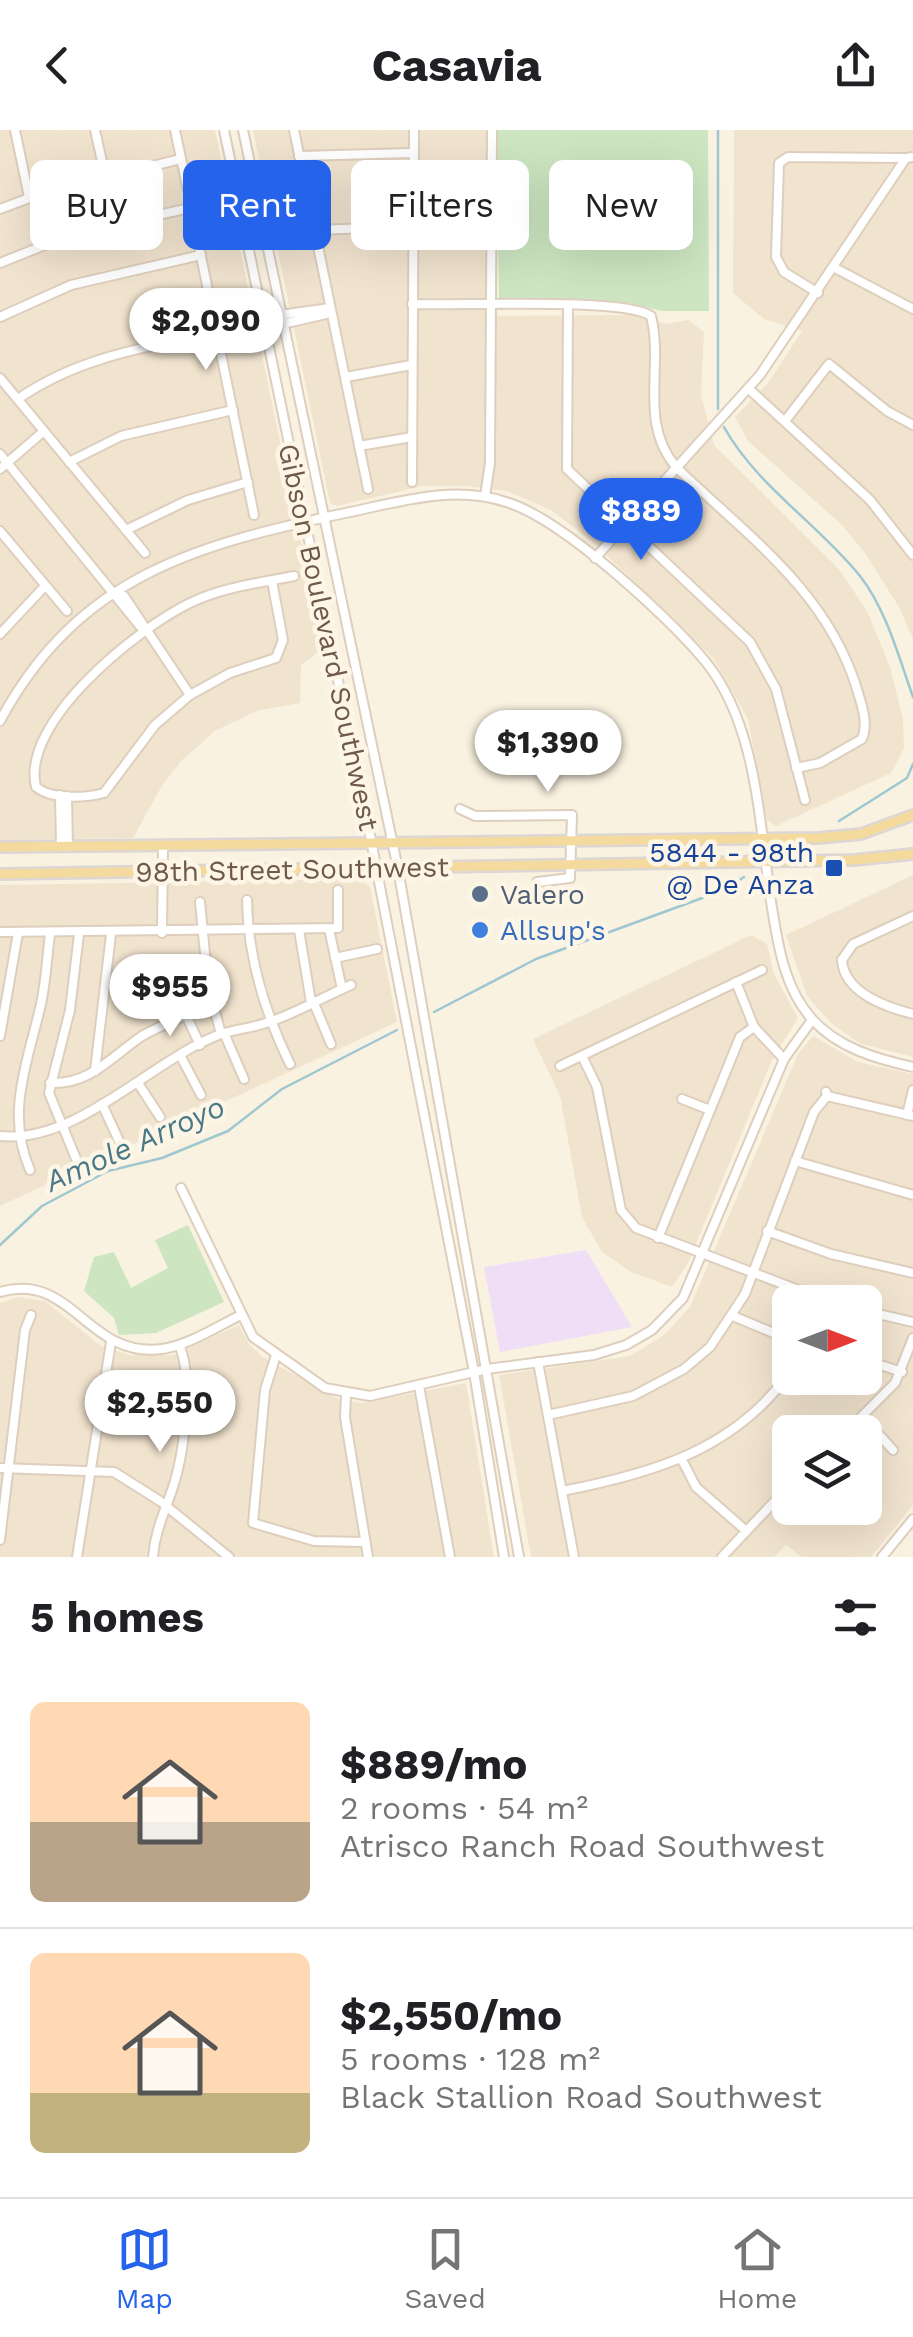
<!DOCTYPE html>
<meta charset="utf-8">
<style>
:root{--surface:#fff;--page:#f6f6f6;--text:#202124;--muted:#757577;--line:#e0e0e0;--accent:#2563eb}
body{margin:0;font-family:"Work Sans",sans-serif;background:var(--page);color:var(--text);height:100vh;display:flex;flex-direction:column;font-size:38px;white-space:nowrap}
*{box-sizing:border-box;margin:0}
p{font-size:32px;color:var(--muted)}
.icon{flex:none;width:55px;height:55px;fill:none;stroke:currentColor;stroke-width:2;stroke-linecap:round;stroke-linejoin:round}
.map{position:relative;height:1427px;overflow:hidden}
.details{display:flex;flex-direction:column;background:var(--surface);flex:1}
.details>*{flex:none}
.top-card{position:absolute;left:30px;top:30px;width:855px;height:90px;display:flex;gap:20px}
.needle{width:65px;rotate:90deg}
.tools{position:absolute;left:772px;top:1155px;display:grid;gap:20px}
.tools a{display:grid;place-items:center;width:110px;height:110px;border-radius:15px;background:var(--surface);box-shadow:0 10px 40px #0002;font-size:50px}
.price{position:absolute;translate:-50% -85px;padding:0 22px;border-radius:35px;background:#fff;color:#222;font-size:32px;line-height:65px;filter:drop-shadow(0 2px 5px #0008)}
.price::after{content:'';position:absolute;left:50%;top:60px;width:30px;height:22px;margin-left:-15px;background:inherit;clip-path:polygon(0 0,100% 0,50% 100%)}
.price.selected{background:var(--accent);color:#fff}
ul{padding:0;list-style:none}
li{display:flex;align-items:center;gap:30px;height:250px;padding:0 30px}
li+li{border-top:2px solid var(--line)}
li span{display:grid;place-items:center;flex:none;width:280px;height:200px;border-radius:15px;color:#555}
li>.icon{margin-inline-start:auto}
span .icon{width:120px;height:120px;fill:#fffc;stroke-width:1}
li b{font-size:42px}
h2{display:flex;justify-content:space-between;align-items:center;height:120px;padding:0 30px;font-size:42px}
.tag{padding:0 35px;border-radius:15px;background:var(--surface);box-shadow:0 10px 40px #0002;font-size:35px;line-height:90px}
.tag.selected{background:var(--accent);color:#fff}
header{display:flex;justify-content:space-between;align-items:center;height:130px;padding:0 30px;background:var(--surface);font-size:45px;font-weight:700}
.tabs{display:flex;justify-content:space-around;align-items:center;height:140px;border-top:2px solid var(--line);background:var(--surface);font-size:28px;color:var(--muted)}
.tabs a{display:grid;justify-items:center;gap:5px}
.tabs .selected{color:var(--accent)}
.map>svg:first-child{display:block}
.residential{fill:#f1e4cf;fill-rule:evenodd}
.education{fill:#efdef6}
.green{fill:#cde6c1}
.lines{fill:none;stroke-linecap:round;stroke-linejoin:round}
.stream{stroke:#9ec7d2;stroke-width:2.5}
.minor-casing{stroke:#ddcebd;stroke-width:12}
.major-casing{stroke:#dcd7d4;stroke-width:14}
.minor{stroke:#fff;stroke-width:8}
.major{stroke:#f5da9d;stroke-width:9}
.transit-dot{fill:#1a4fb4;stroke:#fdf6e6;stroke-width:4}
.service-dot{fill:#5c6f8a;stroke:#fdf6e6;stroke-width:4}
.shop-dot{fill:#3f7fe0;stroke:#fdf6e6;stroke-width:4}
.labels{text-anchor:middle;stroke-width:9;stroke-linejoin:round;paint-order:stroke}
.street-label{font-size:28px;fill:#6f594a;stroke:#fdf6e6}
.transit-label{font-size:28px;fill:#164399;stroke:#fdf6e6;text-anchor:end}
.service-label{font-size:28px;fill:#4e5e75;stroke:#fdf6e6;text-anchor:start}
.shop-label{font-size:28px;fill:#366cbe;stroke:#fdf6e6;text-anchor:start}
.water-label{font-size:30px;font-style:italic;fill:#497888;stroke:#fdf6e6}
</style>
<header><svg class="icon" aria-label="back" viewBox="0 0 24 24"><path d="M15 5l-7 7 7 7"/></svg>Casavia<svg class="icon" aria-label="share" viewBox="0 0 24 24"><path d="M12 15V3M7 8l5-5 5 5M5 13v7h14v-7"/></svg></header>
<div class="map">
<svg width="913" height="1427" viewBox="0 0 913 1427">
<rect width="100%" height="100%" fill="#faf2e0"/>
<g class="residential">
<polygon points="0,0 215,0 293,374 289,386 295,411 301,410 324,518 301,535 300,573 256,581 215,601 182,630 163,654 133,708 0,710"/>
<polygon points="253,0 487,0 485,186 634,185 666,194 688,190 704,202 701,265 714,315 839,439 867,481 890,537 903,589 904,618 891,643 776,696 767,690 748,589 714,529 592,411 551,380 507,361 464,356 423,356 337,376 330,373"/>
<polygon points="734,0 913,0 913,509 899,477 864,422 842,395 748,311 735,287 768,253 802,201 764,189 733,163"/>
<polygon points="913,745 913,927 861,914 832,894 807,866 786,805"/>
<polygon points="359,749 370,757 397,892 0,1076 0,755"/>
<polygon points="751,805 767,814 774,844 798,888 772,930 688,1133 672,1157 631,1142 602,1122 582,1087 560,966 533,909"/>
<path d="M813,906L858,932L913,944V1375L871,1427H802L786,1415L774,1427H531L499,1245L630,1226L664,1205L690,1177L798,924ZM790,1172H865V1248H790ZM790,1302H865V1378H790Z"/>
<polygon points="18,1167 45,1171 101,1216 130,1225 173,1225 239,1195 249,1214 263,1227 340,1270 362,1273 466,1253 494,1427 0,1427 0,1173"/>
</g>
<polygon class="education" points="586,1120 632,1197 500,1222 484,1137"/>
<g class="green">
<polygon points="496,0 708,0 709,181 662,181 630,173 499,170"/>
<polygon points="188,1095 224,1172 156,1203 119,1205 114,1188 84,1161 94,1127 114,1122 131,1158 168,1138 155,1110"/>
</g>
<g class="lines">
<g class="stream">
<polyline points="718,0 718,279"/>
<path d="M724,297C756,355 818,394 860,446C886,479 899,528 913,567"/>
<polyline points="839,691 907,648 913,634"/>
<polyline points="434,882 536,829 724,760 744,747"/>
<polyline points="0,1115 42,1076 108,1041 162,1028 228,1001 282,959 397,900"/>
</g>
<defs>
<g id="minor">
<polyline points="15,0 29,67"/>
<polyline points="95,0 116,94"/>
<polyline points="175,0 188,61"/>
<polyline points="224,0 369,700 474,1242 504,1427"/>
<polyline points="243,0 398,739 519,1427"/>
<polyline points="294,0 368,359"/>
<polyline points="299,26 414,23"/>
<polyline points="0,79 48,61 181,29"/>
<polyline points="194,92 254,385"/>
<polyline points="315,100 370,98"/>
<polyline points="0,133 70,105 256,63"/>
<polyline points="835,138 913,179"/>
<polyline points="818,163 784,142 776,127 779,33 788,27 906,28"/>
<path d="M412,174C455,176 625,167 651,186C664,238 638,292 676,337C746,405 825,459 856,556C861,573 869,592 862,609L820,633L796,638"/>
<polyline points="568,177 567,339 750,512 776,559 805,670"/>
<polyline points="0,187 71,155 201,125"/>
<polyline points="217,202 229,192 330,178"/>
<polyline points="346,247 411,235"/>
<polyline points="0,248 145,423"/>
<polyline points="749,259 870,370 913,425"/>
<path d="M18,269C78,227 147,217 217,202L231,206L326,184L330,178"/>
<polyline points="785,291 829,234 887,281 913,295"/>
<polyline points="359,316 412,307"/>
<polyline points="0,324 144,501"/>
<polyline points="69,332 121,306 233,280"/>
<polyline points="0,339 44,301"/>
<polyline points="412,352 414,0"/>
<polyline points="485,366 490,333 492,0"/>
<polyline points="126,400 188,370 248,352"/>
<polyline points="0,401 67,481"/>
<polyline points="595,428 760,245 906,28 913,27"/>
<path d="M272,451L283,510L276,528L230,543L190,565L155,595L104,663C85,668 52,670 36,657C20,592 138,498 190,473C223,457 259,453 294,446"/>
<polyline points="114,462 124,466 190,565"/>
<polyline points="0,504 45,456"/>
<path d="M0,591C79,444 199,414 350,382C402,371 454,355 506,372C561,388 668,486 705,531C760,598 759,703 773,784C779,821 786,860 812,889C838,918 877,929 913,937"/>
<polyline points="60,665 61,717"/>
<polyline points="67,666 68,717"/>
<polyline points="460,679 475,686 572,685 570,748 537,752"/>
<path d="M247,770C248,828 264,881 290,934"/>
<polyline points="200,772 208,855 221,904"/>
<polyline points="329,799 342,859"/>
<polyline points="299,800 311,872"/>
<polyline points="0,802 338,798 338,760"/>
<polyline points="162,803 163,717"/>
<polyline points="335,828 377,819"/>
<path d="M842,830C844,863 886,877 913,884"/>
<polyline points="842,830 853,814 913,786"/>
<polyline points="736,852 754,897 784,929"/>
<polyline points="313,871 331,914"/>
<polyline points="224,903 244,949"/>
<polyline points="0,906 18,803"/>
<polyline points="180,925 201,965"/>
<polyline points="582,926 597,957 621,1080 636,1098 830,1172"/>
<polyline points="560,936 762,840"/>
<polyline points="95,941 111,804"/>
<path d="M50,953C90,955 112,926 142,906C156,898 171,892 186,885L200,915"/>
<polyline points="138,953 160,987"/>
<polyline points="827,966 913,986"/>
<polyline points="682,969 710,980"/>
<polyline points="102,974 120,1013"/>
<polyline points="907,985 913,960"/>
<path d="M0,1006C78,1014 152,929 221,904C236,899 252,898 266,893C295,884 323,867 351,855"/>
<polyline points="77,1031 49,963 70,880 79,804"/>
<polyline points="795,1031 913,1065"/>
<path d="M30,1040C5,983 28,931 41,874C46,851 47,827 50,804"/>
<polyline points="181,1058 253,1207 325,1258 370,1266 487,1239 594,1225 626,1215 652,1200 683,1168 784,929 812,890"/>
<polyline points="767,1101 831,1124 913,1143"/>
<polyline points="658,1108 740,907 754,897"/>
<path d="M0,1162C73,1141 87,1229 162,1219C189,1215 216,1197 241,1185"/>
<polyline points="865,1181 913,1192"/>
<polyline points="733,1186 790,1210"/>
<polyline points="276,1225 265,1260 253,1393 314,1411 365,1412"/>
<polyline points="865,1230 902,1242"/>
<polyline points="538,1232 574,1427"/>
<polyline points="419,1256 450,1427"/>
<polyline points="346,1265 345,1287 368,1427"/>
<polyline points="548,1285 633,1266 684,1239 710,1217 745,1164 814,982 827,966 826,962"/>
<polyline points="863,1287 893,1320"/>
<polyline points="846,1302 895,1253 913,1208"/>
<polyline points="682,1330 696,1357 744,1399"/>
<polyline points="0,1338 114,1342 160,1371 229,1427"/>
<path d="M562,1361C651,1344 735,1320 790,1242"/>
<polyline points="832,1378 840,1386"/>
<polyline points="0,1410 25,1200 31,1185"/>
<polyline points="77,1427 111,1212"/>
<path d="M153,1427C155,1401 164,1384 172,1360C184,1326 194,1247 179,1215"/>
<polyline points="722,1427 790,1355"/>
<polyline points="882,1427 913,1389"/>
</g>
<g id="major">
<polyline points="0,717 818,708 861,704 913,685"/>
<polyline points="0,744 854,730 913,724"/>
</g>
</defs>
<use href="#minor" class="minor-casing"/>
<use href="#major" class="major-casing"/>
<use href="#minor" class="minor"/>
<use href="#major" class="major"/>
</g>
<rect class="transit-dot" x="824" y="728" width="20" height="20" rx="5"/>
<circle class="service-dot" cx="480" cy="764" r="10"/>
<circle class="shop-dot" cx="480" cy="800" r="10"/>
<g class="labels">
<g class="street-label">
<text transform="translate(329 507) rotate(78)" y="10">Gibson Boulevard Southwest</text>
<text transform="translate(292 739) rotate(-1)" y="10">98th Street Southwest</text>
</g>
<g class="transit-label">
<text x="814" y="732">5844 - 98th<tspan x="814" dy="32">@ De Anza</tspan></text>
</g>
<g class="service-label">
<text x="500" y="774">Valero</text>
</g>
<g class="shop-label">
<text x="500" y="810">Allsup's</text>
</g>
<g class="water-label">
<text transform="translate(135 1014) rotate(-24)" y="10">Amole Arroyo</text>
</g>
</g>
</svg>
<div class="tools">
<a><svg class="needle" viewBox="-14 -14 28 28"><path d="M0-13l5 13h-10z" fill="#e53935"/><path d="M0 13l5-13h-10z" fill="#757577"/></svg></a>
<a><svg class="icon" aria-label="layers" viewBox="0 0 24 24"><path d="M12 4l9 5-9 5-9-5zM3 14l9 5 9-5"/></svg></a>
</div>
<b class="price" style="left:206px;top:243px">$2,090</b>
<b class="price selected" style="left:641px;top:433px">$889</b>
<b class="price" style="left:548px;top:665px">$1,390</b>
<b class="price" style="left:170px;top:909px">$955</b>
<b class="price" style="left:160px;top:1325px">$2,550</b>
<div class="top-card">
<a class="tag">Buy</a>
<a class="tag selected">Rent</a>
<a class="tag">Filters</a>
<a class="tag">New</a>
</div>
</div>
<section class="details">
<h2>5 homes<svg class="icon" aria-label="filters" viewBox="0 0 24 24"><path d="M4 7h16M4 17h16"/><circle cx="9" cy="7" r="2"/><circle cx="15" cy="17" r="2"/></svg></h2>
<ul>
<li><span style="background:linear-gradient(#ffd9b3 60%,#b9a48a 0)"><svg class="icon" aria-label="home" viewBox="0 0 24 24"><path d="M3 11l9-7 9 7M6 9v11h12V9"/></svg></span><div><b>$889/mo</b><p>2 rooms · 54 m²</p><p>Atrisco Ranch Road Southwest</p></div></li>
<li><span style="background:linear-gradient(#ffd9b3 70%,#c2b280 0)"><svg class="icon" aria-label="home" viewBox="0 0 24 24"><path d="M3 11l9-7 9 7M6 9v11h12V9"/></svg></span><div><b>$2,550/mo</b><p>5 rooms · 128 m²</p><p>Black Stallion Road Southwest</p></div></li>
</ul>
</section>
<nav class="tabs">
<a class="selected"><svg class="icon" aria-label="map" viewBox="0 0 24 24"><path d="M3 6l6-2 6 2 6-2v14l-6 2-6-2-6 2zM9 4v14M15 6v14"/></svg>Map</a>
<a><svg class="icon" aria-label="saved" viewBox="0 0 24 24"><path d="M7 4h10v16l-5-4-5 4z"/></svg>Saved</a>
<a><svg class="icon" aria-label="home" viewBox="0 0 24 24"><path d="M3 11l9-7 9 7M6 9v11h12V9"/></svg>Home</a>
</nav>
